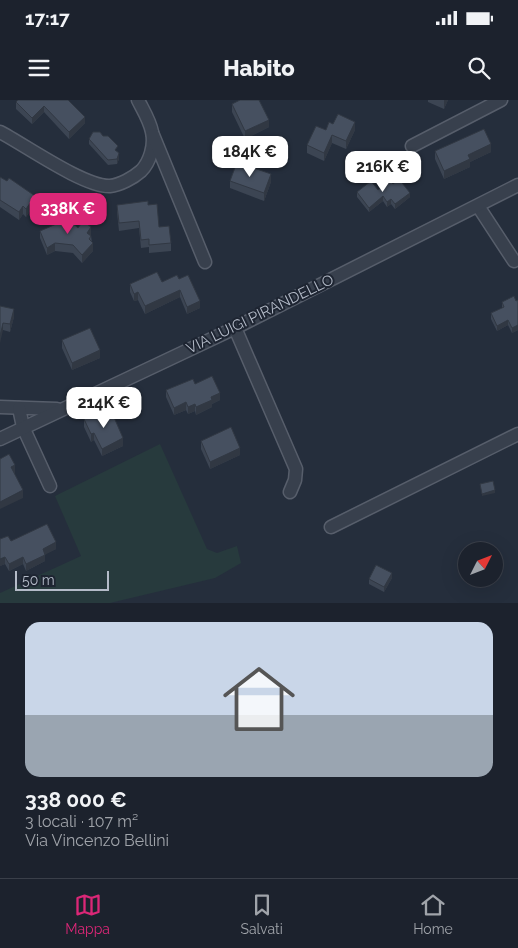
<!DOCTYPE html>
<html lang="it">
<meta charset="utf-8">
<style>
:root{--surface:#1c222d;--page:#252a35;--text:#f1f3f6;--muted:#a0a4aa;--line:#3a3f49;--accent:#db2777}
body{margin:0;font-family:Raleway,sans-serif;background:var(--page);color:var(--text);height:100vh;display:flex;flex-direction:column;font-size:19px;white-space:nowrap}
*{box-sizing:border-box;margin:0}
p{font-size:16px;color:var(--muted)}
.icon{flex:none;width:28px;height:28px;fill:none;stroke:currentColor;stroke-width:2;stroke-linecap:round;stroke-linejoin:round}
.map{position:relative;height:503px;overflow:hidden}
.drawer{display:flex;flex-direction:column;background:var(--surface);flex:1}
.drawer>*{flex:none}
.needle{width:32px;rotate:48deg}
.tools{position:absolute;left:458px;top:442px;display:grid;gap:10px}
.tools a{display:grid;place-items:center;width:45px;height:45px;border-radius:50%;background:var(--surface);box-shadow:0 5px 20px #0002,0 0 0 1px var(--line);font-size:25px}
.scale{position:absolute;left:15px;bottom:12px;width:94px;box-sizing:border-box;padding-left:5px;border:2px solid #b4bbc8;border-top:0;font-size:14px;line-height:18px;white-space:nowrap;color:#b4bbc8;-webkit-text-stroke:4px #1e2532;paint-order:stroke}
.price{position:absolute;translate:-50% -42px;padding:0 11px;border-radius:10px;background:#fff;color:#222;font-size:16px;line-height:32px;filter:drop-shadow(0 1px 2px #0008)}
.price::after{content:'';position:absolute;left:50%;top:30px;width:15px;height:11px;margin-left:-8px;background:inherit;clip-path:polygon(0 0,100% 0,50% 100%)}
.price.selected{background:var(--accent);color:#fff}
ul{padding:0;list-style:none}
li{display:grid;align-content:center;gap:10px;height:265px;padding:0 25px}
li+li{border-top:1px solid var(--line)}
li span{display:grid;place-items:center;height:155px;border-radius:15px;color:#555}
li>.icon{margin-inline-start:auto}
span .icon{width:90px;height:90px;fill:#fffc;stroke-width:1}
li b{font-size:21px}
.status{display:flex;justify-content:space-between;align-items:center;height:35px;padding:0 25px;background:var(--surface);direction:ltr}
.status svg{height:14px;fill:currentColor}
header{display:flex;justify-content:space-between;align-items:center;height:65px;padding:0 25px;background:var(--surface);font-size:22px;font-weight:800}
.dock{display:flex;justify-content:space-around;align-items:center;height:70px;border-top:1px solid var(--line);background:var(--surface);font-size:14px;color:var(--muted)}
.dock a{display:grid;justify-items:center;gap:2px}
.dock .selected{color:var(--accent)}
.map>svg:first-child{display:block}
.grass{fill:#273a3d}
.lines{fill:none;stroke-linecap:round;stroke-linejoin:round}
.street-casing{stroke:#575e6b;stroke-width:15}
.street{stroke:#38404d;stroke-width:12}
.wall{fill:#3c4553}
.shaded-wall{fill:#313843}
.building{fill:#465060;stroke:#313843}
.labels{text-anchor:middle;stroke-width:4;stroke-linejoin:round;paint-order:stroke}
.street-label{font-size:15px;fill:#b4bbc8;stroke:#1e2532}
</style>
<div class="status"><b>17:17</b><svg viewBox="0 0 49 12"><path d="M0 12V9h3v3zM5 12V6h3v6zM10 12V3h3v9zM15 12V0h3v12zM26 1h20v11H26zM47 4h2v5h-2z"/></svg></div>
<header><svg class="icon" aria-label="menu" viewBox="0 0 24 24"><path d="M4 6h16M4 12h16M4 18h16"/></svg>Habito<svg class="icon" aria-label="search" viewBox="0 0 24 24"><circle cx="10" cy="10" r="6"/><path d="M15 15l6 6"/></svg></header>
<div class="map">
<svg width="518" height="503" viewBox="0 0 518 503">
<rect width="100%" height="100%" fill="#252e3c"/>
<polygon class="grass" points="160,344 207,449 217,453 237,446 241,463 215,478 110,503 0,503 0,493 81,456 55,396"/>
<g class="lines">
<defs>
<g id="street">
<path d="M0,32C25,45 84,87 110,86C120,85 133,78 141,71C150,62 155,45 152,32C150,21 143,10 138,0"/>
<polyline points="153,35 205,162"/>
<polyline points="412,46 501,0"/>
<polyline points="478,106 514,161"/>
<polyline points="235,228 296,369 295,380 290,392"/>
<polyline points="0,307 57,309"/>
<polyline points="19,308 23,327 50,386"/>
<polyline points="0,339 235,228 518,85"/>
<polyline points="331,427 518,334"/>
</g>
</defs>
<use href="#street" class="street-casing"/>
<use href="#street" class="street"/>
</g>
<g class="wall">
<polygon points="68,0 85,23 69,39 44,12 32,24 16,9 16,2"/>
<polygon points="428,0 448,0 444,9 428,2"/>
<polygon points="232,4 269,27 245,39 232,12"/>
<polygon points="333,24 355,30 346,49 332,43 324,61 307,53 307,45"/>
<polygon points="89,39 117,52 119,59 117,64 108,65 89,44"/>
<polygon points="435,51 491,52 470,62 470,67 444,79 435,59"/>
<polygon points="0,77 35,104 26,117 23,114 19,120 0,107"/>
<polygon points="230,81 271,82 264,101 230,88"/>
<polygon points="393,84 410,97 395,109 391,104 387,107 383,101 369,112 357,97 357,92 378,90"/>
<polygon points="117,105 148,105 159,127 171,143 171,151 149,153 149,147 141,148 139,128 119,131 117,112"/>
<polygon points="78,128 91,135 93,151 82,163 73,153 55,151 47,155 40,138 40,131"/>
<polygon points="179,179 200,208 187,214 180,197 145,214 138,200 134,201 130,192 130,184 162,182"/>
<polygon points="518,200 518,230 512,233 508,225 497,231 491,219 491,213 502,208 502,202"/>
<polygon points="0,206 14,217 10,232 3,230"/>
<polygon points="62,240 100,258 72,270 62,248"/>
<polygon points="195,284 220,300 212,304 212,307 196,315 195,311 188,314 186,310 174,315 166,297 166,290"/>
<polygon points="84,319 123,346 102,356 94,340 91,342 84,327"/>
<polygon points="201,341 240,355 210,369 201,349"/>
<polygon points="11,441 56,449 45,454 45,461 26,471 23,464 9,471 5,464 0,466"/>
<polygon points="392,478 384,492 369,484 369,479"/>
</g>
<g class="shaded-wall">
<polygon points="444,0 448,0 444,9"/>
<polygon points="44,6 44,12 32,24 32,18"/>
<polygon points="85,17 85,23 69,39 69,32"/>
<polygon points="269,20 269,27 245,39 245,31"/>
<polygon points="355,22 355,30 346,49 346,41"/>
<polygon points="332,35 332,43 324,61 324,53"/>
<polygon points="491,44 491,52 470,62 470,67 444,79 444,71 468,55"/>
<polygon points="119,53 119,59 117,64 117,59"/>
<polygon points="271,74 271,82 264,101 264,93"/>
<polygon points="410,93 410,97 395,109 395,104"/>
<polygon points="35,96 35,104 26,117 26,109"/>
<polygon points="383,96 383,101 369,112 369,108"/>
<polygon points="391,99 391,104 387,107 387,102"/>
<polygon points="23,106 23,114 19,120 19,112"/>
<polygon points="91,127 91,135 87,141 87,133"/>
<polygon points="55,143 55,151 47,155 47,148"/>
<polygon points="93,143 93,151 82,163 82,155"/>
<polygon points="180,190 180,197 145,214 145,206"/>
<polygon points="138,192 138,200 134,201 134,194"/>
<polygon points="200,201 200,208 187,214 187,207"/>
<polygon points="14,209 14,217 10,232 10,224"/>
<polygon points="508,220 508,225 497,231 497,226"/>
<polygon points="3,223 3,230 0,243 0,236"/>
<polygon points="518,225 518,230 512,233 512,228"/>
<polygon points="100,250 100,258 72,270 72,263"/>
<polygon points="220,293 220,300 212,304 212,307 196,315 196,307 211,297"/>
<polygon points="186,302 186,310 174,315 174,308"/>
<polygon points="195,304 195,311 188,314 188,307"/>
<polygon points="94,333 94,340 91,342 91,334"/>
<polygon points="123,338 123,346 102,356 102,349"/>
<polygon points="240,348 240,355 210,369 210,362"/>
<polygon points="15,365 15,373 11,374 11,367"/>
<polygon points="23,390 23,398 0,409 0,402"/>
<polygon points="495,390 495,393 482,396 482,394"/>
<polygon points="56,442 56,449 43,456 43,449"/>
<polygon points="45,455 45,461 26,471 26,464"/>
<polygon points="5,457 5,464 0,466 0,459"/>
<polygon points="23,457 23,464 9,471 9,464"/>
<polygon points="392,473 392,478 384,492 384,487"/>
</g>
<g class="building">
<polygon points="18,0 68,0 85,17 69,32 44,6 32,18 16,2"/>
<polygon points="240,0 259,0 269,20 245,31 232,4"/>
<polygon points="338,14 355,22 346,41 332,35 324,53 307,45 316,26 326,30 329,22 333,24"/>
<polygon points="484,29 491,44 468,55 470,59 444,71 435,51"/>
<polygon points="93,32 100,32 103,36 108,36 118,46 115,50 119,53 117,59 108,60 89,39"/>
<polygon points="237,62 271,74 264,93 230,81"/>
<polygon points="0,77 7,81 9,78 35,96 26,109 23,106 19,112 0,100"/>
<polygon points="399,79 410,93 395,104 391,99 387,102 383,96 369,108 357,92 371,81 378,90 390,80 393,84"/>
<polygon points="148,101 148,105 157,104 159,127 169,126 171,143 149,145 149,139 141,140 139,121 119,123 117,105"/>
<polygon points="68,119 78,128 83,121 91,127 87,133 91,136 89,139 93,143 82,155 73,145 55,143 47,148 40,131"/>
<polygon points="157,172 162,182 177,175 179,179 188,175 200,201 187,207 180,190 145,206 138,192 134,194 130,184"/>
<polygon points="514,196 516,201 518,200 518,225 512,228 508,220 497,226 491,213 504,207 502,202"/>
<polygon points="0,206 14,209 10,224 3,223 0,236"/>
<polygon points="90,228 100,250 72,263 62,240"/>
<polygon points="212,276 220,293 211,297 212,300 196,307 195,304 188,307 186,302 174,308 166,290 193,279 195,284"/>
<polygon points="103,310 108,318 113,315 123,338 102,349 94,333 91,334 84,319"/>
<polygon points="231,327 240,348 210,362 201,341"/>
<polygon points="9,354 15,365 11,367 23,390 0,402 0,359"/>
<polygon points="493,381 495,390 482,394 480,384"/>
<polygon points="47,424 56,442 43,449 45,455 26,464 23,457 9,464 5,457 0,459 0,439 8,436 11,441"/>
<polygon points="376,465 392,473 384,487 369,479"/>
</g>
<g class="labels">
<g class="street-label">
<text transform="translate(260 214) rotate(-26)" y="5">VIA LUIGI PIRANDELLO</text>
</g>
</g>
</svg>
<div class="tools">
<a><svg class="needle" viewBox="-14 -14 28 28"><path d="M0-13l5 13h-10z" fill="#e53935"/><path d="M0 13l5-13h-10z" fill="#a0a4aa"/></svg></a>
</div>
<div class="scale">50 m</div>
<b class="price" style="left:250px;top:78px">184K €</b>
<b class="price" style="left:383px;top:93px">216K €</b>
<b class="price selected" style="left:68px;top:135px">338K €</b>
<b class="price" style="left:104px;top:329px">214K €</b>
</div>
<section class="drawer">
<ul>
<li><span style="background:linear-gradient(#c9d6e8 60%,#9aa5b1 0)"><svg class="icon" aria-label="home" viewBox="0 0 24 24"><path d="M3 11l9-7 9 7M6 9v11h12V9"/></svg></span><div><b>338 000 €</b><p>3 locali · 107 m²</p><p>Via Vincenzo Bellini</p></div></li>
</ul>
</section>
<nav class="dock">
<a class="selected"><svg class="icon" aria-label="map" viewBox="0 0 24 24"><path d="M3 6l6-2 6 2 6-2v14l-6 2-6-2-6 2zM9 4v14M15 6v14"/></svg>Mappa</a>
<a><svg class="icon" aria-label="saved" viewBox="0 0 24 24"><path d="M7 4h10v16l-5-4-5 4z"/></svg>Salvati</a>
<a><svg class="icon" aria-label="home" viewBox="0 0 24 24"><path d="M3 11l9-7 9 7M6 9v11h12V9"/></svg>Home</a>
</nav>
